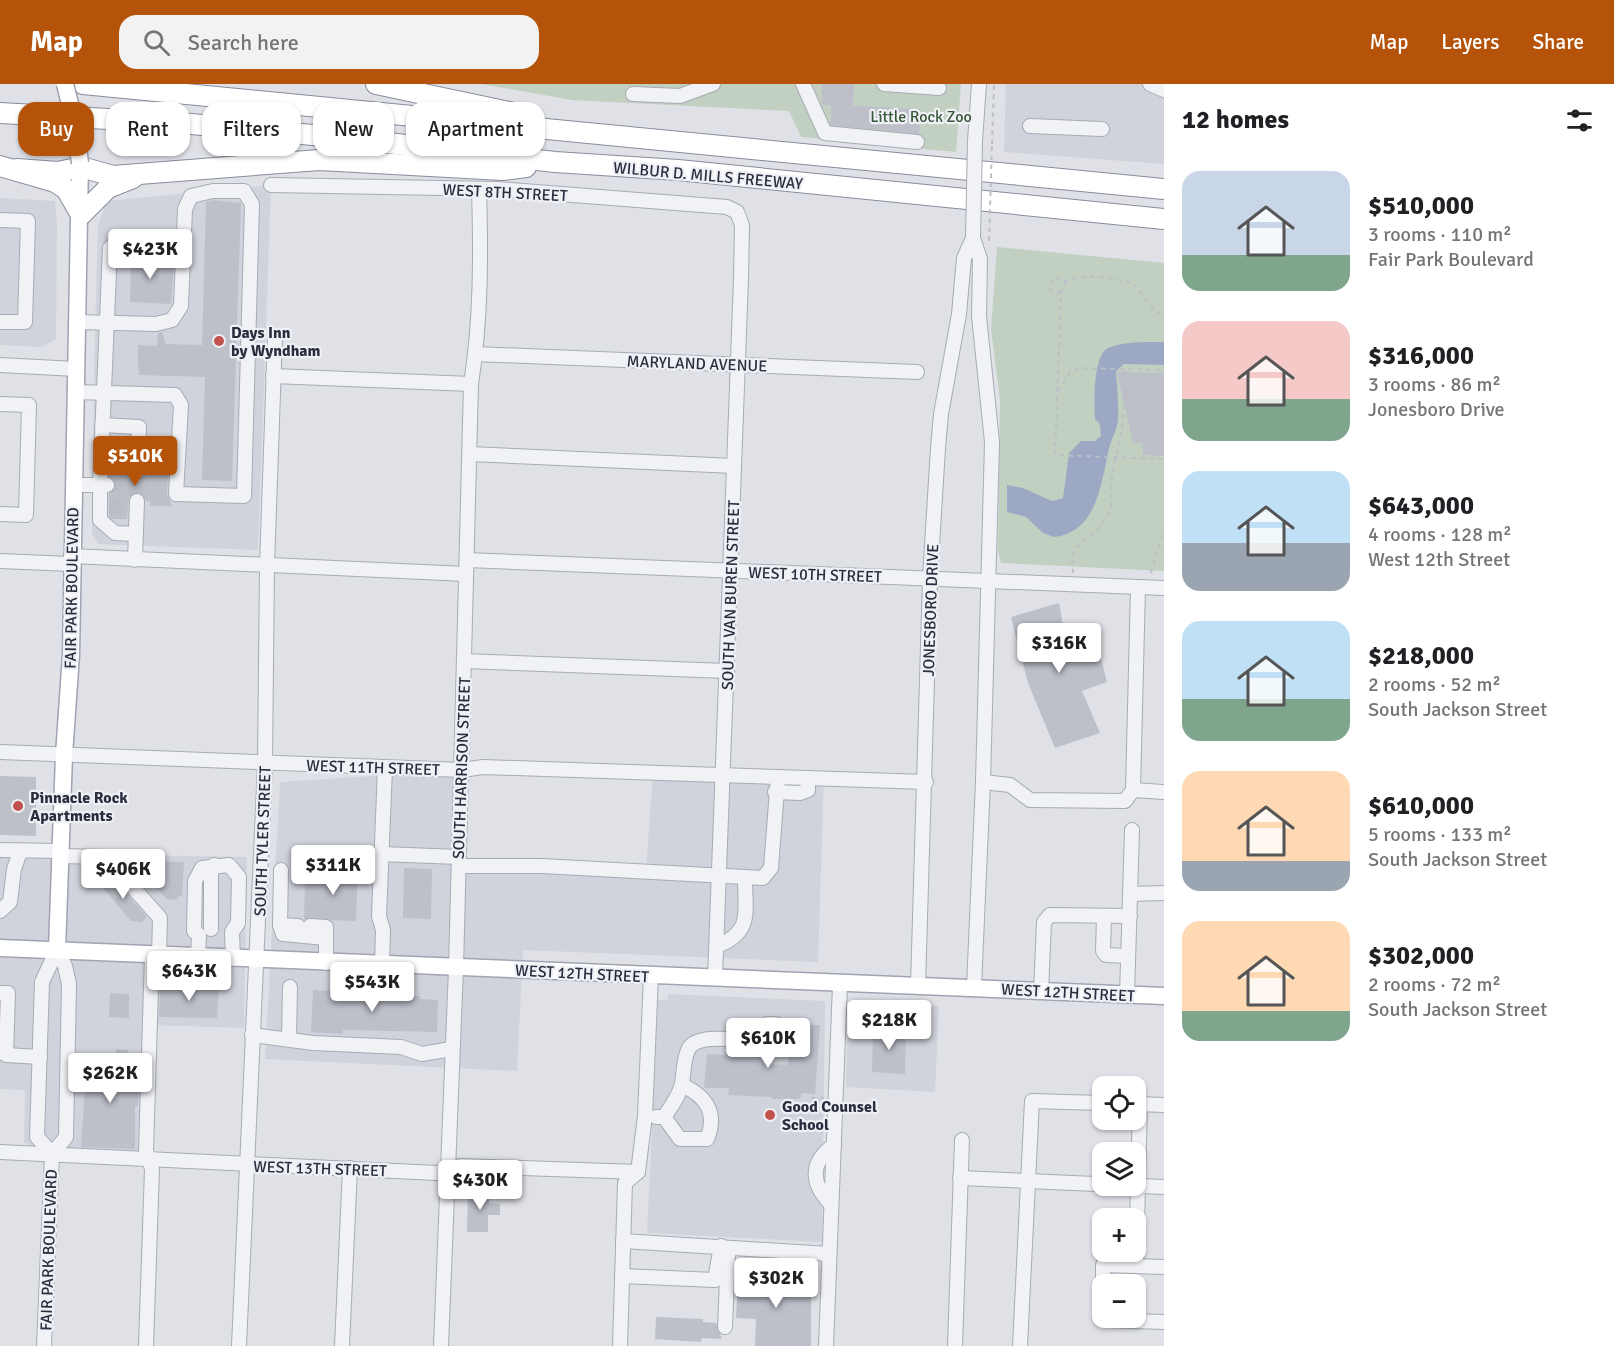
<!DOCTYPE html>
<meta charset="utf-8">
<style>
:root{--surface:#fff;--page:#f2f2f2;--text:#202124;--muted:#757577;--accent:#b45309}
body{margin:0;font-family:Signika,sans-serif;background:var(--page);color:var(--text);height:100vh;display:flex;flex-direction:column;font-size:22px;white-space:nowrap}
*{box-sizing:border-box;margin:0}
p{font-size:20px;color:var(--muted)}
.icon{flex:none;width:33px;height:33px;fill:none;stroke:currentColor;stroke-width:2;stroke-linecap:round;stroke-linejoin:round}
.map{position:relative;flex:1;overflow:hidden}
.side{display:flex;flex-direction:column;background:var(--surface);width:450px}
.side>*{flex:none}
.guide{position:absolute;left:18px;top:18px;width:570px;height:54px;display:flex;gap:12px}
.fabs{position:absolute;left:1092px;top:992px;display:grid;gap:12px}
.fabs a{display:grid;place-items:center;width:54px;height:54px;border-radius:12px;background:var(--surface);box-shadow:0 2px 4px #0004;font-size:30px}
.price{position:absolute;translate:-50% -51px;padding:0 14px;border-radius:6px;background:#fff;color:#222;font-size:20px;line-height:39px;filter:drop-shadow(0 2px 3px #0008)}
.price::after{content:'';position:absolute;left:50%;top:36px;width:18px;height:14px;margin-left:-9px;background:inherit;clip-path:polygon(0 0,100% 0,50% 100%)}
.price.current{background:var(--accent);color:#fff}
ul{padding:0;list-style:none}
li{display:flex;align-items:center;gap:18px;height:150px;padding:0 18px}
li span{display:grid;place-items:center;flex:none;width:168px;height:120px;border-radius:18px;color:#555}
li>.icon{margin-inline-start:auto}
span .icon{width:72px;height:72px;fill:#fffc;stroke-width:1}
li b{font-size:26px}
h2{display:flex;justify-content:space-between;align-items:center;height:72px;padding:0 18px;font-size:26px}
.chip{padding:0 21px;border-radius:18px;background:var(--surface);box-shadow:0 2px 4px #0004;font-size:21px;line-height:54px}
.chip.current{background:var(--accent);color:#fff}
header{display:flex;align-items:center;gap:36px;box-sizing:border-box;height:84px;padding:0 30px;background:var(--accent);color:#fff}
header strong{font-size:28px}
nav{display:flex;gap:33px;margin-inline-start:auto;font-size:21px}
.search{width:420px;height:54px;background:var(--page);display:flex;align-items:center;gap:15px;box-sizing:border-box;padding:0 21px;border-radius:18px;color:var(--muted);font-size:22px}
main{display:flex;flex:1;min-height:0}
.map>svg:first-child{display:block}
.built{fill:#d1d3dc}
.green{fill:#c2d0c1}
.water{fill:#9da9c4}
.building{fill:#bdbfc9}
.lines{fill:none;stroke-linecap:round;stroke-linejoin:round}
.minor-tunnel{stroke:#bbbdc5;stroke-width:14;stroke-dasharray:14 7;stroke-linecap:butt}
.minor-casing{stroke:#a8abb4;stroke-width:16}
.major-casing{stroke:#a0a3b2;stroke-width:19}
.highway-casing{stroke:#888c9c;stroke-width:22}
.path{stroke:#bdbfc6;stroke-width:2;stroke-dasharray:4.5 4.5;stroke-linecap:butt}
.minor{stroke:#f1f2f6;stroke-width:14}
.major{stroke:#fff;stroke-width:16}
.highway{stroke:#fff;stroke-width:20}
.minor-bridge-casing{stroke:#a8abb4;stroke-width:16;stroke-linecap:butt}
.major-bridge-casing{stroke:#a0a3b2;stroke-width:19;stroke-linecap:butt}
.path-bridge{stroke:#bdbfc6;stroke-width:2;stroke-dasharray:4.5 4.5;stroke-linecap:butt}
.minor-bridge{stroke:#f1f2f6;stroke-width:14}
.major-bridge{stroke:#fff;stroke-width:16}
.poi-dot{fill:#c2524e;stroke:#eef0f5;stroke-width:2}
.labels{text-anchor:middle;stroke-width:4.5;stroke-linejoin:round;paint-order:stroke}
.park-label{font-size:16px;fill:#385738;stroke:#eef0f5}
.street-label{font-size:16px;fill:#292d3d;stroke:#eef0f5}
.poi-label{font-size:16px;font-weight:bold;fill:#292d3d;stroke:#eef0f5;text-anchor:start}
</style>
<header>
<strong>Map</strong>
<div class="search"><svg class="icon" aria-label="search" viewBox="0 0 24 24"><circle cx="10" cy="10" r="6"/><path d="M15 15l6 6"/></svg>Search here</div>
<nav><a>Map</a><a>Layers</a><a>Share</a></nav>
</header>
<main>
<div class="map">
<svg width="1164" height="1262" viewBox="0 0 1164 1262">
<rect width="100%" height="100%" fill="#dfe1e7"/>
<g class="built">
<polygon points="1006,0 1164,0 1164,80 1004,68"/>
<polygon points="271,101 258,466 98,460 92,450 94,287 98,143 106,117"/>
<polygon points="0,114 55,117 57,141 56,255 42,263 0,261"/>
<polygon points="462,686 459,782 646,787 653,688 824,694 818,878 523,866 517,987 265,975 280,698"/>
<polygon points="81,770 247,773 244,944 150,941 149,1076 52,1070 24,1059 25,1006 0,1005 0,771"/>
<polygon points="668,910 825,917 822,1158 647,1149 658,916 668,916"/>
<polygon points="870,921 939,922 935,1008 846,1003 848,924 859,926"/>
</g>
<g class="green">
<polygon points="481,0 961,0 956,68 801,53 789,27 572,16"/>
<polygon points="997,163 1164,179 1164,487 1001,479 998,468 1000,316 991,245"/>
</g>
<path class="water" d="M1164,258V281L1124,280L1116,287C1117,303 1119,319 1118,334C1118,345 1111,355 1109,365C1101,398 1098,448 1054,453L1043,449L1026,433L1007,428V401L1023,404L1052,417L1063,414L1069,369L1081,357H1095L1101,352L1100,340L1095,335C1094,319 1093,271 1108,264C1125,257 1146,258 1164,258Z"/>
<g class="building">
<polygon points="822,0 854,0 853,22 920,25 919,50 831,41 831,22 822,20"/>
<polygon points="213,116 241,119 232,397 202,396 205,293 139,291 138,279 138,261 157,262 158,249 162,248 166,260 202,261 206,118"/>
<polygon points="131,169 155,169 155,181 174,182 171,220 130,218"/>
<polygon points="1117,288 1164,289 1164,372 1143,371 1142,359 1133,359"/>
<polygon points="110,369 129,370 128,387 137,396 143,395 150,384 168,385 167,410 172,422 150,422 150,417 146,417 142,410 137,408 129,413 127,435 112,435 109,432 109,410 114,406 116,400 109,393"/>
<polygon points="1059,519 1067,564 1096,556 1107,598 1082,607 1100,649 1055,664 1028,599 1011,533"/>
<polygon points="0,692 36,693 36,752 0,751"/>
<polygon points="150,777 184,778 182,812 177,813 177,816 167,815 147,793"/>
<polygon points="338,781 358,781 356,837 304,835 305,794 337,796"/>
<polygon points="404,784 432,785 431,835 403,834"/>
<polygon points="109,790 147,833 142,838 131,837 99,799"/>
<polygon points="160,901 219,903 217,934 159,933"/>
<polygon points="313,906 420,912 420,915 438,916 437,948 343,946 343,950 311,948"/>
<polygon points="110,909 129,910 129,934 109,933"/>
<polygon points="791,941 820,941 815,1010 802,1009 800,1015 772,1015 772,1013 728,1011 729,1004 704,1004 707,970 725,971 726,966 768,967 768,980 788,981"/>
<polygon points="873,944 906,945 905,990 872,988"/>
<polygon points="116,965 128,966 128,989 131,990 131,997 139,997 138,1022 135,1022 135,1065 81,1063 87,975 114,978"/>
<polygon points="468,1106 489,1106 489,1119 500,1120 500,1131 488,1131 488,1148 467,1148"/>
<polygon points="750,1188 790,1189 790,1192 802,1193 802,1211 811,1212 811,1262 755,1262 756,1235 736,1234 738,1195 750,1195"/>
<polygon points="656,1233 703,1235 703,1238 716,1239 722,1255 702,1254 701,1258 655,1255"/>
</g>
<g class="lines">
<g class="minor-tunnel">
<polyline points="109,379 129,379"/>
<polyline points="109,401 138,401"/>
<polyline points="137,417 138,387"/>
<polyline points="109,423 128,423"/>
</g>
<defs>
<g id="minor">
<polyline points="803,0 825,49 917,58"/>
<polyline points="884,0 939,4"/>
<polyline points="1150,0 1164,6"/>
<polyline points="633,10 680,12 713,0"/>
<polyline points="1030,42 1102,45"/>
<polyline points="975,57 979,0"/>
<polyline points="271,101 497,105 727,123 737,128 742,141 741,195 715,894"/>
<polyline points="0,136 28,137 25,238 0,238"/>
<polyline points="973,154 980,175 979,232 992,358 983,698 974,903"/>
<polyline points="476,270 917,288"/>
<polyline points="0,281 76,285"/>
<polyline points="273,292 471,300"/>
<polyline points="76,308 175,311 181,321 176,410 244,412 252,120 244,107 213,107 191,112 185,125 181,222 172,236 156,240 77,238"/>
<polyline points="0,320 29,321 26,431 0,430"/>
<polyline points="102,341 139,343 138,387"/>
<polyline points="470,370 734,382"/>
<polyline points="74,401 100,401 110,164 116,159 184,158"/>
<polyline points="107,401 100,401 100,436 115,449 136,450"/>
<polyline points="71,472 466,490"/>
<polyline points="135,476 137,417"/>
<polyline points="467,476 1164,504"/>
<polyline points="0,477 71,480"/>
<polyline points="464,577 727,587"/>
<polyline points="0,668 462,686 483,683 926,698"/>
<polyline points="983,698 1010,701 1030,716 1125,717 1133,706"/>
<polyline points="1133,706 1138,503"/>
<polyline points="1133,706 1164,708"/>
<polyline points="775,708 800,709 808,706 808,694"/>
<polyline points="0,766 60,767"/>
<polyline points="381,770 459,773"/>
<polyline points="60,772 106,773 160,834 159,871"/>
<polyline points="459,782 542,782 763,794 771,784 778,693"/>
<polyline points="281,786 280,841 298,842"/>
<polyline points="1130,810 1164,809"/>
<polyline points="0,827 10,818 14,785 20,768"/>
<polyline points="1104,832 1103,867 1106,871 1128,872"/>
<polyline points="280,841 283,850 326,854"/>
<polyline points="310,842 326,843 326,879"/>
<polyline points="211,845 211,790 214,781"/>
<path d="M717,862C753,848 745,828 745,795"/>
<polyline points="198,873 199,851 194,847 195,797 202,784 229,781 239,793 238,839 232,848 233,875"/>
<polyline points="382,881 383,846 379,832 385,684"/>
<polyline points="918,902 930,494 938,364 941,330 959,230 964,174 973,154"/>
<polyline points="1041,908 1044,838 1050,831 1130,832"/>
<polyline points="0,909 8,909 6,971 40,973"/>
<polyline points="1127,911 1132,746"/>
<polyline points="252,951 313,959 401,963 422,970 451,965"/>
<polyline points="289,955 290,903"/>
<polyline points="1136,1020 1164,1021"/>
<path d="M656,1033H664L680,1055H707C718,1029 706,1012 682,1001"/>
<path d="M664,1033C671,1023 679,1012 682,1000C684,988 683,975 689,964C701,945 760,962 780,955L781,945L776,940H767L762,946V956"/>
<polyline points="0,1068 437,1089 461,1082 638,1088"/>
<polyline points="638,1088 645,1032 651,892"/>
<polyline points="960,1094 1164,1103"/>
<path d="M831,1120C811,1100 809,1079 834,1061"/>
<polyline points="623,1157 829,1170"/>
<polyline points="1136,1182 1140,1020"/>
<polyline points="622,1192 715,1196 721,1162"/>
<polyline points="1103,1200 1103,1181 1164,1183"/>
<polyline points="1102,1219 1102,1236 1164,1238"/>
<polyline points="725,1243 728,1171"/>
<polyline points="44,1262 52,1070 66,1053 69,900 65,882 57,866 42,898 37,1053 52,1070"/>
<polyline points="146,1262 152,1085 146,1067 152,871"/>
<polyline points="239,1262 265,680 267,481 275,252"/>
<polyline points="342,1262 350,1084"/>
<path d="M441,1262L456,884L471,300C481,236 481,171 479,106"/>
<polyline points="620,1262 625,1099 638,1088"/>
<polyline points="826,1262 840,900"/>
<polyline points="955,1262 962,1056"/>
<polyline points="1020,1262 1032,1017 1102,1019"/>
</g>
<g id="major">
<polyline points="0,864 1164,912"/>
<polyline points="57,866 64,671 71,571 80,79"/>
</g>
<g id="highway">
<polyline points="83,0 1164,105"/>
<polyline points="376,0 533,33"/>
<polyline points="0,29 180,39 335,53 555,78 678,86 1164,135"/>
<polyline points="0,82 55,98 66,105 81,131 108,104 133,94"/>
<polyline points="17,85 58,88 81,83 113,92 319,76 503,86 526,83"/>
</g>
</defs>
<use href="#minor" class="minor-casing"/>
<use href="#major" class="major-casing"/>
<use href="#highway" class="highway-casing"/>
<g class="path">
<polyline points="992,60 994,0"/>
<path d="M1064,198C1084,188 1112,194 1133,199L1154,226L1164,232"/>
<polyline points="1061,208 1055,209 1050,206 1052,195 1061,194 1065,199 1061,208 1055,371 1164,375"/>
<polyline points="1058,307 1070,289 1080,284 1164,286"/>
<polyline points="1073,489 1072,471 1075,464 1099,444 1111,426 1112,393 1123,339 1125,285"/>
<polyline points="1151,489 1164,445"/>
<polyline points="811,1014 824,1014"/>
</g>
<use href="#minor" class="minor"/>
<use href="#major" class="major"/>
<use href="#highway" class="highway"/>
<defs>
<polyline id="minor-bridge" points="973,154 975,57"/>
<polyline id="major-bridge" points="65,0 75,40 80,79"/>
</defs>
<use href="#minor-bridge" class="minor-bridge-casing"/>
<use href="#major-bridge" class="major-bridge-casing"/>
<polyline class="path-bridge" points="989,157 992,60"/>
<use href="#minor-bridge" class="minor-bridge"/>
<use href="#major-bridge" class="major-bridge"/>
</g>
<g class="poi-dot">
<circle cx="219" cy="257" r="6"/>
<circle cx="18" cy="722" r="6"/>
<circle cx="770" cy="1031" r="6"/>
</g>
<g class="labels">
<g class="park-label">
<text x="921" y="38">Little Rock Zoo</text>
</g>
<g class="street-label">
<text transform="translate(708 91) rotate(5)" y="6">WILBUR D. MILLS FREEWAY</text>
<text transform="translate(505 108) rotate(3)" y="6">WEST 8TH STREET</text>
<text transform="translate(697 279) rotate(2)" y="6">MARYLAND AVENUE</text>
<text transform="translate(815 490) rotate(2)" y="6">WEST 10TH STREET</text>
<text transform="translate(71 504) rotate(-89)" y="6">FAIR PARK BOULEVARD</text>
<text transform="translate(730 511) rotate(-88)" y="6">SOUTH VAN BUREN STREET</text>
<text transform="translate(930 526) rotate(-88)" y="6">JONESBORO DRIVE</text>
<text transform="translate(373 683) rotate(2)" y="6">WEST 11TH STREET</text>
<text transform="translate(461 684) rotate(-88)" y="6">SOUTH HARRISON STREET</text>
<text transform="translate(262 757) rotate(-88)" y="6">SOUTH TYLER STREET</text>
<text transform="translate(582 889) rotate(3)" y="6">WEST 12TH STREET</text>
<text transform="translate(1068 908) rotate(3)" y="6">WEST 12TH STREET</text>
<text transform="translate(320 1084) rotate(2)" y="6">WEST 13TH STREET</text>
<text transform="translate(48 1166) rotate(-88)" y="6">FAIR PARK BOULEVARD</text>
</g>
<g class="poi-label">
<text x="231" y="254">Days Inn<tspan x="231" dy="18">by Wyndham</tspan></text>
<text x="30" y="719">Pinnacle Rock<tspan x="30" dy="18">Apartments</tspan></text>
<text x="782" y="1028">Good Counsel<tspan x="782" dy="18">School</tspan></text>
</g>
</g>
</svg>
<div class="fabs">
<a><svg class="icon" aria-label="locate" viewBox="0 0 24 24"><circle cx="12" cy="12" r="6"/><path d="M12 2v4M12 18v4M2 12h4M18 12h4"/></svg></a>
<a><svg class="icon" aria-label="layers" viewBox="0 0 24 24"><path d="M12 4l9 5-9 5-9-5zM3 14l9 5 9-5"/></svg></a>
<a>+</a>
<a>−</a>
</div>
<b class="price" style="left:150px;top:196px">$423K</b>
<b class="price current" style="left:135px;top:403px">$510K</b>
<b class="price" style="left:1059px;top:590px">$316K</b>
<b class="price" style="left:333px;top:812px">$311K</b>
<b class="price" style="left:123px;top:816px">$406K</b>
<b class="price" style="left:189px;top:918px">$643K</b>
<b class="price" style="left:372px;top:929px">$543K</b>
<b class="price" style="left:889px;top:967px">$218K</b>
<b class="price" style="left:768px;top:985px">$610K</b>
<b class="price" style="left:110px;top:1020px">$262K</b>
<b class="price" style="left:480px;top:1127px">$430K</b>
<b class="price" style="left:776px;top:1225px">$302K</b>
<div class="guide">
<a class="chip current">Buy</a>
<a class="chip">Rent</a>
<a class="chip">Filters</a>
<a class="chip">New</a>
<a class="chip">Apartment</a>
</div>
</div>
<section class="side">
<h2>12 homes<svg class="icon" aria-label="filters" viewBox="0 0 24 24"><path d="M4 7h16M4 17h16"/><circle cx="9" cy="7" r="2"/><circle cx="15" cy="17" r="2"/></svg></h2>
<ul>
<li><span style="background:linear-gradient(#c9d6e8 70%,#7fa58c 0)"><svg class="icon" aria-label="home" viewBox="0 0 24 24"><path d="M3 11l9-7 9 7M6 9v11h12V9"/></svg></span><div><b>$510,000</b><p>3 rooms · 110 m²</p><p>Fair Park Boulevard</p></div></li>
<li><span style="background:linear-gradient(#f6c9c9 65%,#7fa58c 0)"><svg class="icon" aria-label="home" viewBox="0 0 24 24"><path d="M3 11l9-7 9 7M6 9v11h12V9"/></svg></span><div><b>$316,000</b><p>3 rooms · 86 m²</p><p>Jonesboro Drive</p></div></li>
<li><span style="background:linear-gradient(#bfe0f5 60%,#9aa5b1 0)"><svg class="icon" aria-label="home" viewBox="0 0 24 24"><path d="M3 11l9-7 9 7M6 9v11h12V9"/></svg></span><div><b>$643,000</b><p>4 rooms · 128 m²</p><p>West 12th Street</p></div></li>
<li><span style="background:linear-gradient(#bfe0f5 65%,#7fa58c 0)"><svg class="icon" aria-label="home" viewBox="0 0 24 24"><path d="M3 11l9-7 9 7M6 9v11h12V9"/></svg></span><div><b>$218,000</b><p>2 rooms · 52 m²</p><p>South Jackson Street</p></div></li>
<li><span style="background:linear-gradient(#ffd9b3 75%,#9aa5b1 0)"><svg class="icon" aria-label="home" viewBox="0 0 24 24"><path d="M3 11l9-7 9 7M6 9v11h12V9"/></svg></span><div><b>$610,000</b><p>5 rooms · 133 m²</p><p>South Jackson Street</p></div></li>
<li><span style="background:linear-gradient(#ffd9b3 75%,#7fa58c 0)"><svg class="icon" aria-label="home" viewBox="0 0 24 24"><path d="M3 11l9-7 9 7M6 9v11h12V9"/></svg></span><div><b>$302,000</b><p>2 rooms · 72 m²</p><p>South Jackson Street</p></div></li>
</ul>
</section>
</main>
